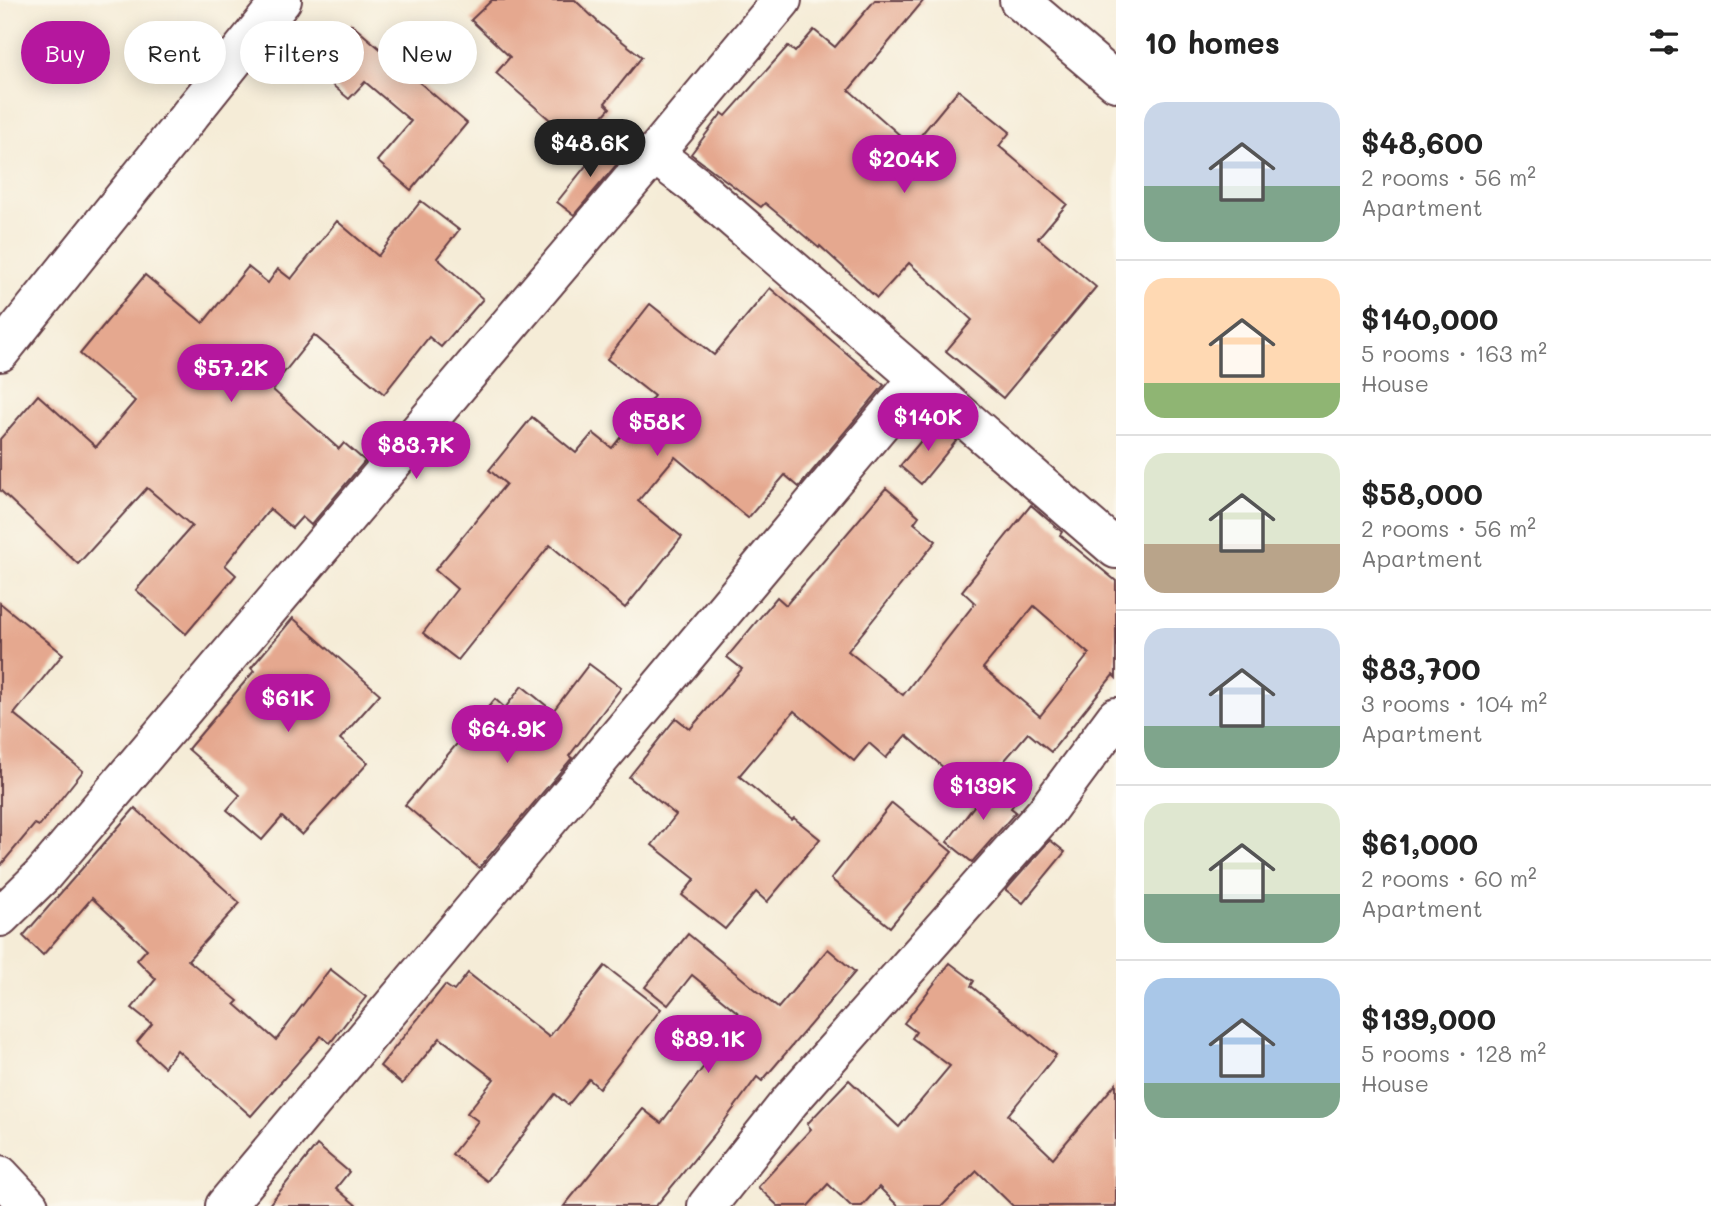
<!DOCTYPE html>
<meta charset="utf-8">
<style>
:root{--surface:#fff;--page:#f2f2f2;--text:#222;--muted:#767676;--line:#e0e0e0;--accent:#b5179e}
body{margin:0;font-family:Mali,sans-serif;background:var(--page);color:var(--text);height:100vh;display:flex;flex-direction:column;font-size:26px;white-space:nowrap}
*{box-sizing:border-box;margin:0}
p{font-size:23px;color:var(--muted)}
.icon{flex:none;width:38px;height:38px;fill:none;stroke:currentColor;stroke-width:2;stroke-linecap:round;stroke-linejoin:round}
.map{position:relative;flex:1;overflow:hidden}
.details{display:flex;flex-direction:column;background:var(--surface);width:595px}
.details>*{flex:none}
.banner{position:absolute;left:21px;top:21px;width:665px;height:63px;display:flex;gap:14px}
.price{position:absolute;translate:-50% -60px;padding:0 16px;border-radius:24px;background:var(--accent);color:#fff;font-size:23px;line-height:46px;filter:drop-shadow(0 2px 4px #0008)}
.price::after{content:'';position:absolute;left:50%;top:42px;width:21px;height:16px;margin-left:-10px;background:inherit;clip-path:polygon(0 0,100% 0,50% 100%)}
.price.on{background:#222;color:#fff}
ul{padding:0;list-style:none}
li{display:flex;align-items:center;gap:21px;height:175px;padding:0 28px}
li+li{border-top:2px solid var(--line)}
li span{display:grid;place-items:center;flex:none;width:196px;height:140px;border-radius:21px;color:#555}
li>.icon{margin-inline-start:auto}
span .icon{width:84px;height:84px;fill:#fffc;stroke-width:1}
li b{font-size:30px}
h2{display:flex;justify-content:space-between;align-items:center;height:84px;padding:0 28px;font-size:30px}
.tag{padding:0 24px;border-radius:32px;background:var(--surface);box-shadow:0 4px 18px #0003;font-size:24px;line-height:63px}
.tag.on{background:var(--accent);color:#fff}
main{display:flex;flex:1;min-height:0}
.map>svg:first-child{display:block}
.building{fill:#e5a88f;fill-rule:evenodd}
.lines{fill:none;stroke-linecap:round;stroke-linejoin:round}
.minor-casing{stroke:#643e45;stroke-width:42}
.minor{stroke:#fff;stroke-width:38}
</style>
<main>
<div class="map">
<svg width="1116" height="1206" viewBox="0 0 1116 1206">
<rect width="100%" height="100%" fill="#fbf7ec"/>
<filter id="ink" filterUnits="userSpaceOnUse"><feTurbulence type="fractalNoise" baseFrequency=".0143" numOctaves="2"/><feDisplacementMap in="SourceGraphic" scale="14" xChannelSelector="R" yChannelSelector="G"/><feConvolveMatrix kernelMatrix="1 2 1 2 8 2 1 2 1" color-interpolation-filters="sRGB"/></filter>
<filter id="wash" filterUnits="userSpaceOnUse"><feTurbulence type="fractalNoise" baseFrequency=".00686" numOctaves="4" result="noise"/><feDisplacementMap in="SourceGraphic" scale="28" xChannelSelector="R" yChannelSelector="G"/><feGaussianBlur stdDeviation="1.57" result="paint"/><feColorMatrix in="noise" values="0 0 0 0 0 0 0 0 0 0 0 0 0 0 0 0 0 1.4 0 .05"/><feComposite in="paint" operator="in"/></filter>
<g filter="url(#wash)">
<rect width="100%" height="100%" fill="#f5ecd7"/>
<g id="blocks">
<g class="building">
<polygon points="492,0 575,0 599,23 642,57 605,103 610,108 578,144 496,73 510,57 471,20"/>
<polygon points="875,0 924,0 849,90 912,146 958,90 1010,132 999,146 1067,204 1038,238 1096,287 1003,398 946,351 972,320 909,263 877,298 820,246 819,248 765,203 761,207 691,154 722,113 726,116 788,46 795,52 814,30 835,47"/>
<polygon points="351,24 467,123 411,190 377,161 411,121 365,82 349,99 313,69"/>
<polygon points="605,142 623,157 574,215 557,202"/>
<polygon points="421,201 459,230 437,258 483,299 441,347 429,337 384,394 314,335 275,384 277,385 273,390 339,449 344,443 365,461 311,525 302,517 292,528 270,509 225,565 236,575 186,634 136,590 192,526 147,488 78,564 0,490 0,439 38,395 96,447 135,401 80,354 145,275 203,323 248,267 268,283 278,269 291,279 337,221 378,256"/>
<polygon points="770,288 884,385 799,487 785,475 748,518 675,457 638,501 682,537 625,608 550,545 458,660 423,633 457,589 435,570 506,484 489,470 532,417 576,453 593,433 612,448 654,396 607,359 650,304 714,355"/>
<polygon points="936,423 957,440 921,484 900,466"/>
<path d="M886,488L919,516L914,523L936,541L848,651L903,695L975,603L962,591L1031,505L1062,532L1060,535L1116,581V678L1113,675L1051,752L1028,733L975,795L906,735L886,758L869,743L854,761L794,711L739,776L792,820L794,818L820,839L767,902L756,892L725,929L682,895L695,879L652,845L676,815L629,777L676,718L690,729L742,669L727,657L777,597L786,605ZM1034,606L1089,654L1040,716L983,668Z"/>
<polygon points="0,603 63,654 14,714 83,771 39,826 35,824 0,866"/>
<polygon points="293,618 380,694 340,739 368,763 302,835 282,817 262,840 227,810 240,795 188,749 254,671 251,668"/>
<polygon points="589,664 621,688 569,756 572,758 479,868 405,805 495,699 505,708 522,686 553,711"/>
<polygon points="993,781 1017,800 1011,808 1016,812 972,862 947,842"/>
<polygon points="892,803 952,852 890,927 831,879"/>
<polygon points="135,808 240,903 188,960 238,1001 235,1004 276,1040 330,969 366,997 330,1043 321,1036 251,1116 177,1050 164,1067 137,1042 152,1024 132,1008 156,979 137,960 147,949 92,898 43,955 23,936"/>
<polygon points="1050,840 1065,852 1023,903 1006,890"/>
<polygon points="688,934 778,1008 828,949 855,972 762,1081 757,1077 714,1135 656,1206 564,1206 643,1109 661,1123 742,1016 692,975 668,1005 645,987"/>
<polygon points="950,963 974,981 971,986 1056,1055 1008,1115 1053,1158 1116,1083 1116,1206 1013,1206 977,1171 942,1206 898,1206 879,1187 862,1206 851,1206 828,1184 808,1206 778,1206 758,1187 811,1129 807,1124 849,1080 899,1127 950,1066 912,1038 916,1032 904,1023"/>
<polygon points="605,966 661,1009 599,1088 589,1079 568,1105 555,1094 487,1181 452,1154 478,1121 467,1113 494,1079 440,1038 402,1084 380,1066 445,985 454,991 468,973 549,1037"/>
<polygon points="317,1145 349,1172 336,1188 357,1206 268,1206"/>
</g>
</g>
</g>
<g filter="url(#ink)">
<use href="#blocks" fill-opacity="0" stroke="#643e45" stroke-width="2"/>
<g class="lines">
<defs>
<g id="minor">
<polyline points="1019,0 1116,82"/>
<polyline points="654,154 695,185 1116,549"/>
<polyline points="0,352 282,0"/>
<polyline points="0,917 43,875 654,154 782,0"/>
<polyline points="0,1175 29,1206"/>
<polyline points="225,1206 918,379"/>
<polyline points="707,1206 790,1101 1045,813 1116,717"/>
</g>
</defs>
<use href="#minor" class="minor-casing"/>
<use href="#minor" class="minor"/>
</g>
</g>
</svg>
<b class="price on" style="left:590px;top:179px">$48.6K</b>
<b class="price" style="left:904px;top:195px">$204K</b>
<b class="price" style="left:231px;top:404px">$57.2K</b>
<b class="price" style="left:928px;top:453px">$140K</b>
<b class="price" style="left:657px;top:458px">$58K</b>
<b class="price" style="left:416px;top:481px">$83.7K</b>
<b class="price" style="left:288px;top:734px">$61K</b>
<b class="price" style="left:507px;top:765px">$64.9K</b>
<b class="price" style="left:983px;top:822px">$139K</b>
<b class="price" style="left:708px;top:1075px">$89.1K</b>
<div class="banner">
<a class="tag on">Buy</a>
<a class="tag">Rent</a>
<a class="tag">Filters</a>
<a class="tag">New</a>
</div>
</div>
<section class="details">
<h2>10 homes<svg class="icon" aria-label="filters" viewBox="0 0 24 24"><path d="M4 7h16M4 17h16"/><circle cx="9" cy="7" r="2"/><circle cx="15" cy="17" r="2"/></svg></h2>
<ul>
<li><span style="background:linear-gradient(#c9d6e8 60%,#7fa58c 0)"><svg class="icon" aria-label="home" viewBox="0 0 24 24"><path d="M3 11l9-7 9 7M6 9v11h12V9"/></svg></span><div><b>$48,600</b><p>2 rooms · 56 m²</p><p>Apartment</p></div></li>
<li><span style="background:linear-gradient(#ffd9b3 75%,#8fb573 0)"><svg class="icon" aria-label="home" viewBox="0 0 24 24"><path d="M3 11l9-7 9 7M6 9v11h12V9"/></svg></span><div><b>$140,000</b><p>5 rooms · 163 m²</p><p>House</p></div></li>
<li><span style="background:linear-gradient(#dfe7d0 65%,#b9a48a 0)"><svg class="icon" aria-label="home" viewBox="0 0 24 24"><path d="M3 11l9-7 9 7M6 9v11h12V9"/></svg></span><div><b>$58,000</b><p>2 rooms · 56 m²</p><p>Apartment</p></div></li>
<li><span style="background:linear-gradient(#c9d6e8 70%,#7fa58c 0)"><svg class="icon" aria-label="home" viewBox="0 0 24 24"><path d="M3 11l9-7 9 7M6 9v11h12V9"/></svg></span><div><b>$83,700</b><p>3 rooms · 104 m²</p><p>Apartment</p></div></li>
<li><span style="background:linear-gradient(#dfe7d0 65%,#7fa58c 0)"><svg class="icon" aria-label="home" viewBox="0 0 24 24"><path d="M3 11l9-7 9 7M6 9v11h12V9"/></svg></span><div><b>$61,000</b><p>2 rooms · 60 m²</p><p>Apartment</p></div></li>
<li><span style="background:linear-gradient(#a9c7e8 75%,#7fa58c 0)"><svg class="icon" aria-label="home" viewBox="0 0 24 24"><path d="M3 11l9-7 9 7M6 9v11h12V9"/></svg></span><div><b>$139,000</b><p>5 rooms · 128 m²</p><p>House</p></div></li>
</ul>
</section>
</main>
